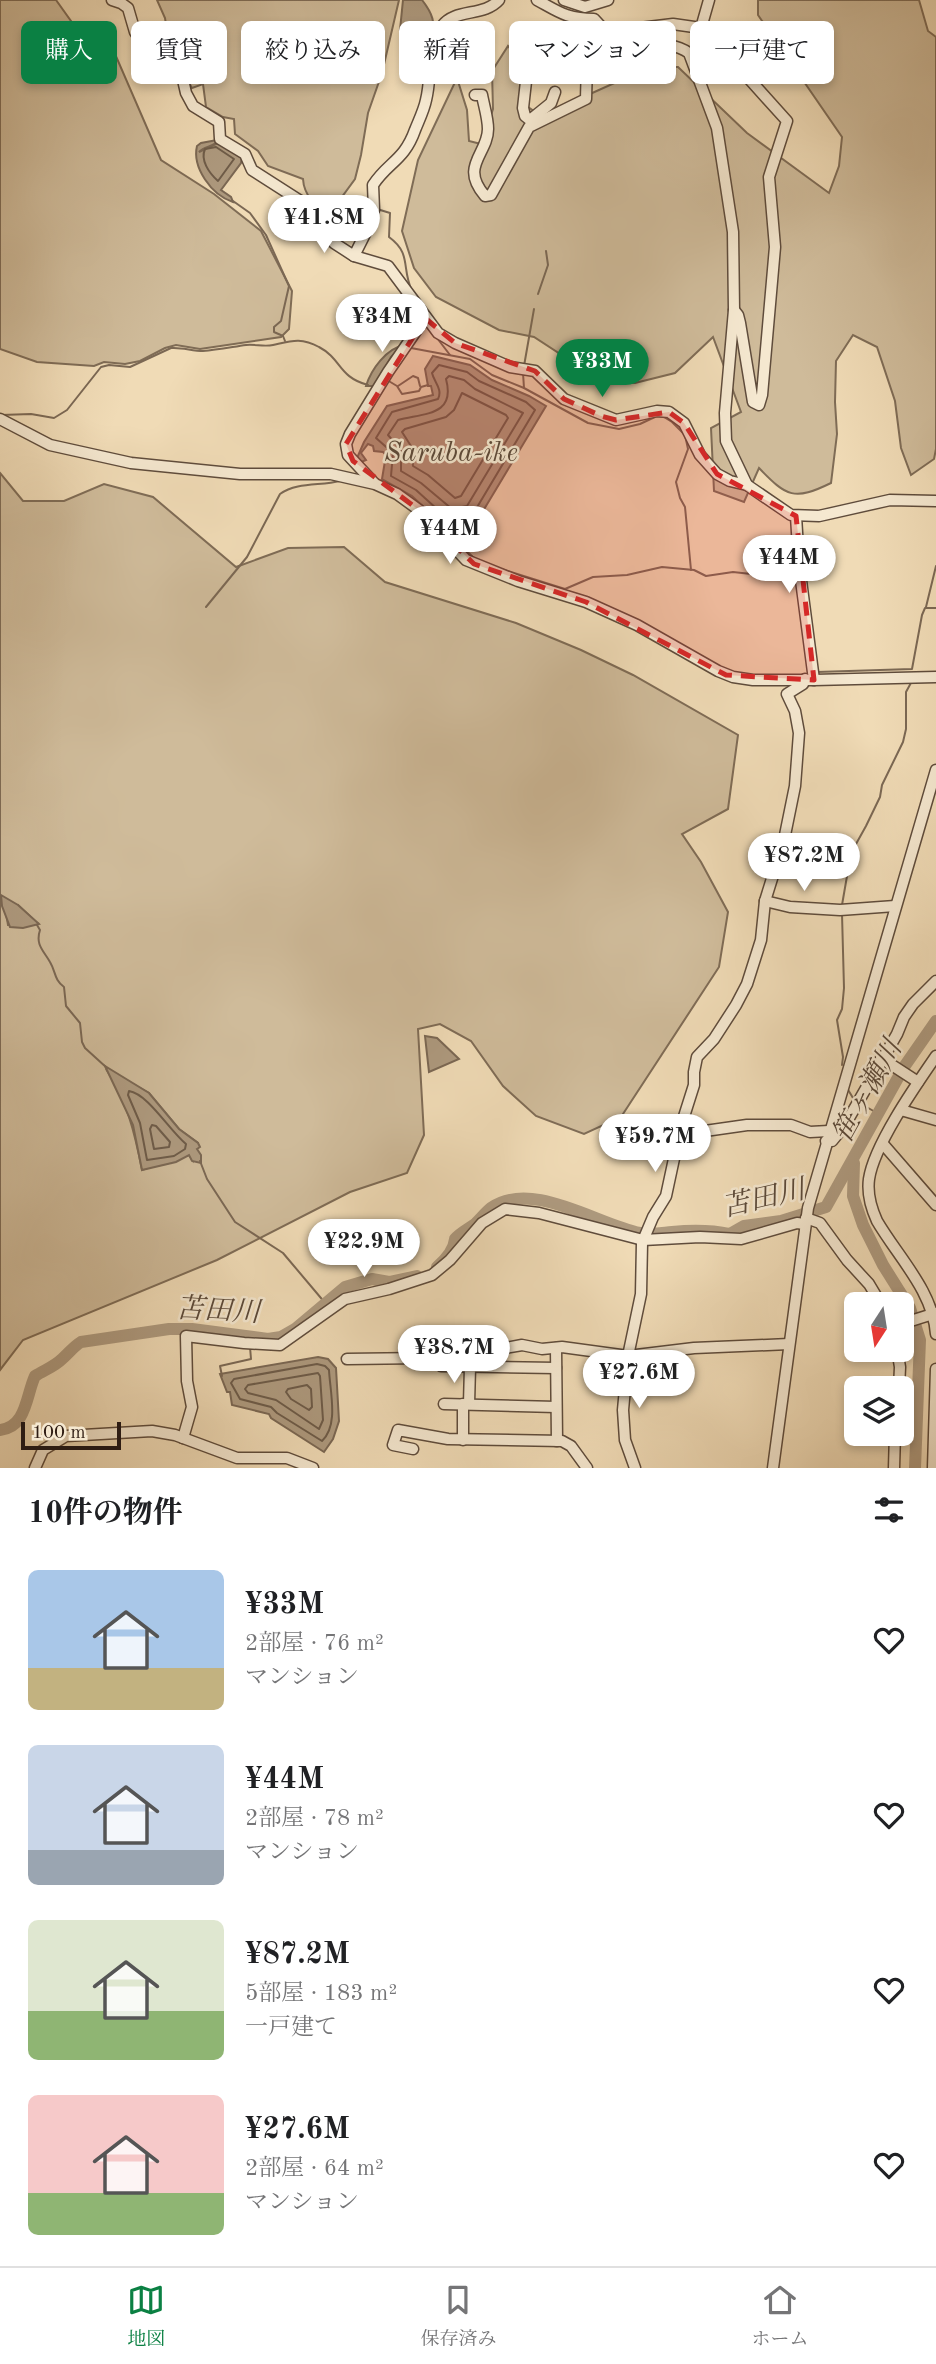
<!DOCTYPE html>
<html lang="ja">
<meta charset="utf-8">
<style>
:root{--surface:#fff;--page:#f2f2f2;--text:#202124;--muted:#757577;--line:#e0e0e0;--accent:#0b8043}
body{margin:0;font-family:"Old Standard TT","Noto Serif JP",serif;background:var(--page);color:var(--text);height:100vh;display:flex;flex-direction:column;font-size:26px;white-space:nowrap}
*{box-sizing:border-box;margin:0}
p{font-size:23px;color:var(--muted)}
.icon{flex:none;width:38px;height:38px;fill:none;stroke:currentColor;stroke-width:2;stroke-linecap:round;stroke-linejoin:round}
.map{position:relative;height:1468px;overflow:hidden}
.sheet{display:flex;flex-direction:column;background:var(--surface);flex:1}
.sheet>*{flex:none}
.banner{position:absolute;left:21px;top:21px;width:894px;height:63px;display:flex;gap:14px}
.needle{width:46px;rotate:192deg}
.controls{position:absolute;left:844px;top:1292px;display:grid;gap:14px}
.controls a{display:grid;place-items:center;width:70px;height:70px;border-radius:10px;background:var(--surface);box-shadow:0 4px 10px #0003;font-size:35px}
.scale{position:absolute;left:21px;bottom:18px;width:100px;box-sizing:border-box;padding-left:7px;border:4px solid #2f1d13;border-top:0;font-size:19px;line-height:24px;white-space:nowrap;color:#2f1d13;-webkit-text-stroke:5px #f5e8d0;paint-order:stroke}
.price{position:absolute;translate:-50% -60px;padding:0 16px;border-radius:24px;background:#fff;color:#222;font-size:23px;line-height:46px;filter:drop-shadow(0 2px 4px #0008)}
.price::after{content:'';position:absolute;left:50%;top:42px;width:21px;height:16px;margin-left:-10px;background:inherit;clip-path:polygon(0 0,100% 0,50% 100%)}
.price.selected{background:var(--accent);color:#fff}
ul{padding:0;list-style:none}
li{display:flex;align-items:center;gap:21px;height:175px;padding:0 28px}
li span{display:grid;place-items:center;flex:none;width:196px;height:140px;border-radius:10px;color:#555}
li>.icon{margin-inline-start:auto}
span .icon{width:84px;height:84px;fill:#fffc;stroke-width:1}
li b{font-size:30px}
h2{display:flex;justify-content:space-between;align-items:center;height:84px;padding:0 28px;font-size:30px}
.chip{padding:0 24px;border-radius:10px;background:var(--surface);box-shadow:0 4px 10px #0003;font-size:24px;line-height:63px}
.chip.selected{background:var(--accent);color:#fff}
.tabs{display:flex;justify-content:space-around;align-items:center;height:98px;border-top:2px solid var(--line);background:var(--surface);font-size:19px;color:var(--muted)}
.tabs a{display:grid;justify-items:center;gap:4px}
.tabs .selected{color:var(--accent)}
.map>svg:first-child{display:block}
.green{fill:#cfbb9a;stroke:#7f6c56;stroke-width:2;fill-rule:evenodd}
.water{fill:#ae9a7f;stroke:#7b6854;stroke-width:2}
.lines{fill:none;stroke-linecap:round;stroke-linejoin:round}
.shore{stroke:#6e5c49;stroke-width:2}
.stream{stroke:#7b6854;stroke-width:2}
.river{stroke:#ae9a7f;stroke-width:12}
.minor-casing{stroke:#5f4c3c;stroke-width:13}
.minor{stroke:#f5e8d0;stroke-width:10}
.marked{fill:#d62828;fill-opacity:0.2;stroke:#d62828;stroke-width:5;stroke-dasharray:14 9;stroke-linejoin:round}
.labels{text-anchor:middle;stroke-width:5;stroke-linejoin:round;paint-order:stroke}
.water-label{font-size:28px;font-style:italic;fill:#5b4939;stroke:#f5e8d0}
</style>
<div class="map">
<svg width="936" height="1468" viewBox="0 0 936 1468">
<rect width="100%" height="100%" fill="#f0dbb6"/>
<filter id="stains"><feTurbulence type="fractalNoise" baseFrequency=".00286" numOctaves="4"/><feColorMatrix values="0 0 0 0 .2 0 0 0 0 .09 0 0 0 0 .02 0 0 0 .5 -.17"/></filter>
<radialGradient id="worn" r=".72"><stop offset=".6" stop-color="#630" stop-opacity="0"/><stop offset="1" stop-color="#630" stop-opacity=".3"/></radialGradient>
<g class="green">
<polygon points="0,0 56,0 81,35 100,50 109,40 161,160 214,194 261,231 292,291 289,329 281,337 200,349 176,345 165,348 140,361 125,364 104,362 94,366 37,362 0,349"/>
<path d="M157,0H399L382,73L368,113L361,155L355,179L339,201L335,222C321,210 304,199 303,179L268,166L258,151L235,134L234,119L223,117L206,107L203,84L192,88L170,50L165,18Z"/>
<path d="M758,0H919L928,31L936,37V449L934,459L911,475L901,448L895,401L877,347L853,335L836,361L835,402L837,434L831,483C794,501 787,497 759,468L744,502L714,491L711,428L741,412L713,337L675,373L635,383L600,380L534,337L499,330L436,297L414,268L402,231L418,160L457,78L467,110L469,141L481,144L493,109L492,71L508,46L523,63L521,102L541,116L650,67H678L747,133L829,193L839,166L842,137L758,15Z"/>
<path d="M0,473L23,501H64L104,484L153,497L236,567L288,548L344,547L385,582L516,623L581,650L633,675L738,735L728,809L682,834L701,862L728,912L719,967L621,1117L584,1134L536,1116L503,1086L471,1041L440,1024L418,1029L424,1135L407,1173L350,1192L217,1260L23,1340L0,1370ZM18,905L37,923L39,924L8,925L6,913ZM106,1069L149,1093L179,1129L198,1143L193,1161L189,1155L142,1170C135,1134 127,1100 106,1069Z"/>
</g>
<g class="water">
<path d="M403,0H422C433,14 435,22 433,39L430,30H400Z"/>
<path d="M217,140H219C214,147 204,146 199,152L220,142L242,155L241,163L221,190L231,197L233,202C211,195 192,167 197,146L201,143Z"/>
<path d="M405,345L391,357L375,386H366C371,370 386,348 405,345Z"/>
<polygon points="433,356 470,365 492,380 529,396 546,406 477,521 444,526 412,496 382,479 386,455 383,452 374,451 373,446 368,444 361,453 366,460 361,462 357,458 364,442 387,406 433,395 431,386 428,386 425,369"/>
<polygon points="1,895 18,905 39,924 23,928 10,927 2,906"/>
<polygon points="425,1036 437,1038 459,1059 429,1072"/>
<polygon points="105,1066 149,1093 179,1129 198,1143 200,1147 197,1149 201,1155 201,1163 192,1161 189,1155 176,1162 142,1170 133,1125"/>
<polygon points="318,1357 328,1359 336,1368 339,1421 333,1439 324,1452 271,1418 269,1414 232,1405 230,1392 227,1392 220,1374"/>
</g>
<g class="lines">
<g class="shore">
<path d="M216,147L234,159L218,181C209,173 200,160 205,149Z"/>
<path d="M439,365L467,372L479,381L526,402L535,410L473,514L448,519L416,490L391,476L393,453L376,438L392,412L438,399C443,389 434,382 432,373Z"/>
<path d="M449,376L464,380L475,389L523,413L467,506L452,509L421,483L401,471V450L388,435L398,420C424,413 456,416 446,379Z"/>
<polygon points="462,393 506,415 508,418 461,496 455,498 428,475 413,466 411,446 402,432 405,429 446,417 454,410"/>
<path d="M129,1091C148,1094 169,1130 186,1144L185,1149L174,1156L147,1160L140,1123L128,1095Z"/>
<polygon points="152,1125 156,1126 170,1142 169,1147 154,1149 150,1129"/>
<path d="M317,1364L325,1366L329,1370C330,1392 339,1425 322,1441L277,1413L271,1407L240,1399L231,1383L234,1379Z"/>
<polygon points="318,1373 320,1376 323,1420 319,1429 276,1400 248,1393 245,1389 248,1385"/>
<polygon points="307,1385 311,1389 312,1407 309,1410 291,1399 286,1392 288,1389"/>
</g>
<g class="stream">
<polyline points="233,201 250,213 266,235 289,286 281,321 274,327 274,332 283,336 285,341"/>
<path d="M377,209L390,213L389,237C412,254 401,267 412,291"/>
<polyline points="538,294 548,265 546,251"/>
<polyline points="437,338 450,355"/>
<polyline points="411,348 470,359 492,375 524,388 588,423 619,429 640,424 657,416 664,417 672,422 685,435 688,449 676,482 680,498 685,507 691,570"/>
<polyline points="524,366 534,309"/>
<polyline points="523,373 524,388"/>
<polyline points="387,380 397,386 402,394 419,391 421,387 428,385"/>
<polyline points="398,386 413,376 418,378 420,386"/>
<path d="M1,415L31,414L54,418L67,410L101,367L109,365L130,367L171,348C182,347 192,351 203,351C217,350 232,347 246,345C255,344 264,347 273,345C291,341 301,337 319,347C342,359 338,377 368,385"/>
<polyline points="456,526 458,543 474,558"/>
<polyline points="498,568 565,589 593,577 627,575 662,567 694,570 706,576 733,572 751,574 795,573"/>
<path d="M206,607L247,557L280,494C297,482 320,486 340,481"/>
<polyline points="926,607 936,566"/>
<polyline points="817,672 912,669 922,615 925,608 936,608"/>
<polyline points="842,905 851,853 866,826 880,797 882,785 903,742 906,729 906,692 912,681"/>
<polyline points="842,914 844,988 842,1009 837,1020 843,1057 842,1065"/>
<path d="M37,925L40,930C35,945 44,951 50,962C56,972 54,980 64,987L66,1006L80,1023L82,1042L85,1048L107,1068"/>
<polyline points="847,1088 853,1098"/>
<polyline points="863,1105 877,1113"/>
<polyline points="200,1161 207,1179 235,1222 283,1253 326,1304"/>
<polyline points="222,1376 220,1366 251,1359 250,1347"/>
</g>
<g class="river">
<polyline points="854,1163 853,1196 863,1225 883,1265 910,1308 920,1340 915,1468"/>
<path d="M437,1267C445,1260 454,1250 455,1239C461,1232 469,1229 476,1223C481,1218 486,1212 491,1208C532,1179 598,1225 640,1233C651,1235 661,1233 672,1232C691,1230 711,1230 730,1234L744,1226L781,1221L826,1207L904,1067L936,1021"/>
<path d="M0,1430C27,1427 26,1395 35,1376C44,1370 54,1367 62,1359C69,1353 73,1347 81,1342L169,1329H192L268,1339L281,1337L295,1329L345,1287L372,1279L389,1282L417,1276"/>
</g>
<defs>
<g id="minor">
<polyline points="112,0 121,3 128,8 135,32 143,44 165,59 183,80 186,93 193,106 219,122 220,139 245,154 252,170 316,211 329,227 334,243 354,256 388,266 438,333 455,343 510,367 535,371 564,399 616,420 657,411 669,412 684,423 700,455 717,474 730,481 747,485 791,515 819,516 890,500 936,501"/>
<path d="M537,0C559,12 567,19 594,19L607,33"/>
<polyline points="564,0 585,7 608,0"/>
<polyline points="701,28 709,0"/>
<path d="M600,34C621,53 664,35 689,53L717,128L733,232L734,310L725,413L726,441L747,485"/>
<polyline points="555,92 551,103 530,120 525,116 523,108 530,46 541,40 673,24 701,28 707,32 787,121 769,177 775,247 762,395 759,405 753,402 740,323 738,315 734,310"/>
<path d="M475,95H482C484,106 488,118 488,129C488,154 459,166 485,196L491,195L529,127L586,99L587,63L600,34"/>
<path d="M354,256L366,232L374,210L373,185C388,162 404,161 415,130C419,120 424,110 426,100C432,77 427,46 442,26C455,8 484,17 499,0"/>
<polyline points="0,419 50,445 131,463 240,474 331,474 375,484 397,494 419,510 466,560 518,581 586,602 637,625 718,671 733,677 753,680 814,680 936,677"/>
<polyline points="374,483 348,455 346,444 350,434 388,372 425,318"/>
<polyline points="796,516 799,565 814,680"/>
<polyline points="765,901 790,907 840,910 895,906"/>
<path d="M936,1056C916,1085 874,1145 869,1179C867,1194 871,1208 877,1221C898,1257 933,1291 936,1334"/>
<polyline points="881,1058 918,1082"/>
<polyline points="901,1110 936,1120"/>
<polyline points="681,1126 705,1131 747,1125 791,1125 810,1132 829,1131"/>
<polyline points="826,1141 832,1141 845,1125 897,1034 904,1017 913,1004 936,981"/>
<polyline points="883,1144 936,1205"/>
<polyline points="806,1218 820,1223 847,1260 869,1284 881,1304"/>
<polyline points="901,1324 936,1313"/>
<polyline points="556,1348 557,1441"/>
<polyline points="897,1349 900,1367 899,1388"/>
<polyline points="347,1359 424,1358 448,1349 494,1350 522,1345 542,1349 562,1347 628,1356 694,1348 789,1344"/>
<polyline points="441,1366 556,1368"/>
<polyline points="444,1404 556,1407"/>
<polyline points="469,1404 470,1367"/>
<polyline points="183,1438 192,1407 187,1381 186,1336 244,1343 280,1345 345,1299 389,1289 432,1275 450,1260 482,1223 505,1209 539,1213 643,1240 700,1237 741,1239 797,1223 804,1224"/>
<polyline points="463,1440 463,1404"/>
<polyline points="413,1449 393,1445 398,1430 448,1439 562,1441 571,1446 587,1468"/>
<polyline points="35,1468 43,1450 66,1436 152,1431 175,1435 237,1458 287,1458 313,1468"/>
<polyline points="635,1468 625,1440 623,1410 628,1356 641,1294 642,1243 653,1217 666,1196 681,1126 694,1085 694,1072 697,1057 714,1039 736,1005 747,984 761,940 765,901 784,840 795,786 799,733 795,711 787,694 803,684 805,679"/>
<polyline points="773,1468 808,1208 936,770"/>
<polyline points="894,1468 895,1433"/>
<polyline points="933,1468 936,1369"/>
</g>
</defs>
<use href="#minor" class="minor-casing"/>
<use href="#minor" class="minor"/>
</g>
<path class="marked" d="M425,318L455,343L535,371L564,399L601,416L616,420L669,412L684,423L717,474L796,516L814,680L726,675L586,602L474,564L419,510L353,461L346,444Z"/>
<g class="labels">
<g class="water-label">
<text x="451" y="461">Saruba-ike</text>
<text transform="translate(866 1091) rotate(-61)" y="10">笹ヶ瀬川</text>
<text transform="translate(763 1197) rotate(-13)" y="10">苫田川</text>
<text transform="translate(218 1309) rotate(3)" y="10">苫田川</text>
</g>
</g>
<rect width="100%" height="100%" filter="url(#stains)"/>
<rect width="100%" height="100%" fill="url(#worn)"/>
</svg>
<div class="controls">
<a><svg class="needle" viewBox="-14 -14 28 28"><path d="M0-13l5 13h-10z" fill="#e53935"/><path d="M0 13l5-13h-10z" fill="#757577"/></svg></a>
<a><svg class="icon" aria-label="layers" viewBox="0 0 24 24"><path d="M12 4l9 5-9 5-9-5zM3 14l9 5 9-5"/></svg></a>
</div>
<div class="scale">100 m</div>
<b class="price" style="left:324px;top:255px">¥41.8M</b>
<b class="price" style="left:382px;top:354px">¥34M</b>
<b class="price selected" style="left:602px;top:399px">¥33M</b>
<b class="price" style="left:450px;top:566px">¥44M</b>
<b class="price" style="left:789px;top:595px">¥44M</b>
<b class="price" style="left:804px;top:893px">¥87.2M</b>
<b class="price" style="left:655px;top:1174px">¥59.7M</b>
<b class="price" style="left:364px;top:1279px">¥22.9M</b>
<b class="price" style="left:454px;top:1385px">¥38.7M</b>
<b class="price" style="left:639px;top:1410px">¥27.6M</b>
<div class="banner">
<a class="chip selected">購入</a>
<a class="chip">賃貸</a>
<a class="chip">絞り込み</a>
<a class="chip">新着</a>
<a class="chip">マンション</a>
<a class="chip">一戸建て</a>
</div>
</div>
<section class="sheet">
<h2>10件の物件<svg class="icon" aria-label="filters" viewBox="0 0 24 24"><path d="M4 7h16M4 17h16"/><circle cx="9" cy="7" r="2"/><circle cx="15" cy="17" r="2"/></svg></h2>
<ul>
<li><span style="background:linear-gradient(#a9c7e8 70%,#c2b280 0)"><svg class="icon" aria-label="home" viewBox="0 0 24 24"><path d="M3 11l9-7 9 7M6 9v11h12V9"/></svg></span><div><b>¥33M</b><p>2部屋 · 76 m²</p><p>マンション</p></div><svg class="icon" aria-label="heart" viewBox="0 0 24 24"><path d="M12 20l-8-8c-3-5 5-10 8-4 3-6 11-1 8 4z"/></svg></li>
<li><span style="background:linear-gradient(#c9d6e8 75%,#9aa5b1 0)"><svg class="icon" aria-label="home" viewBox="0 0 24 24"><path d="M3 11l9-7 9 7M6 9v11h12V9"/></svg></span><div><b>¥44M</b><p>2部屋 · 78 m²</p><p>マンション</p></div><svg class="icon" aria-label="heart" viewBox="0 0 24 24"><path d="M12 20l-8-8c-3-5 5-10 8-4 3-6 11-1 8 4z"/></svg></li>
<li><span style="background:linear-gradient(#dfe7d0 65%,#8fb573 0)"><svg class="icon" aria-label="home" viewBox="0 0 24 24"><path d="M3 11l9-7 9 7M6 9v11h12V9"/></svg></span><div><b>¥87.2M</b><p>5部屋 · 183 m²</p><p>一戸建て</p></div><svg class="icon" aria-label="heart" viewBox="0 0 24 24"><path d="M12 20l-8-8c-3-5 5-10 8-4 3-6 11-1 8 4z"/></svg></li>
<li><span style="background:linear-gradient(#f6c9c9 70%,#8fb573 0)"><svg class="icon" aria-label="home" viewBox="0 0 24 24"><path d="M3 11l9-7 9 7M6 9v11h12V9"/></svg></span><div><b>¥27.6M</b><p>2部屋 · 64 m²</p><p>マンション</p></div><svg class="icon" aria-label="heart" viewBox="0 0 24 24"><path d="M12 20l-8-8c-3-5 5-10 8-4 3-6 11-1 8 4z"/></svg></li>
</ul>
</section>
<nav class="tabs">
<a class="selected"><svg class="icon" aria-label="map" viewBox="0 0 24 24"><path d="M3 6l6-2 6 2 6-2v14l-6 2-6-2-6 2zM9 4v14M15 6v14"/></svg>地図</a>
<a><svg class="icon" aria-label="saved" viewBox="0 0 24 24"><path d="M7 4h10v16l-5-4-5 4z"/></svg>保存済み</a>
<a><svg class="icon" aria-label="home" viewBox="0 0 24 24"><path d="M3 11l9-7 9 7M6 9v11h12V9"/></svg>ホーム</a>
</nav>
